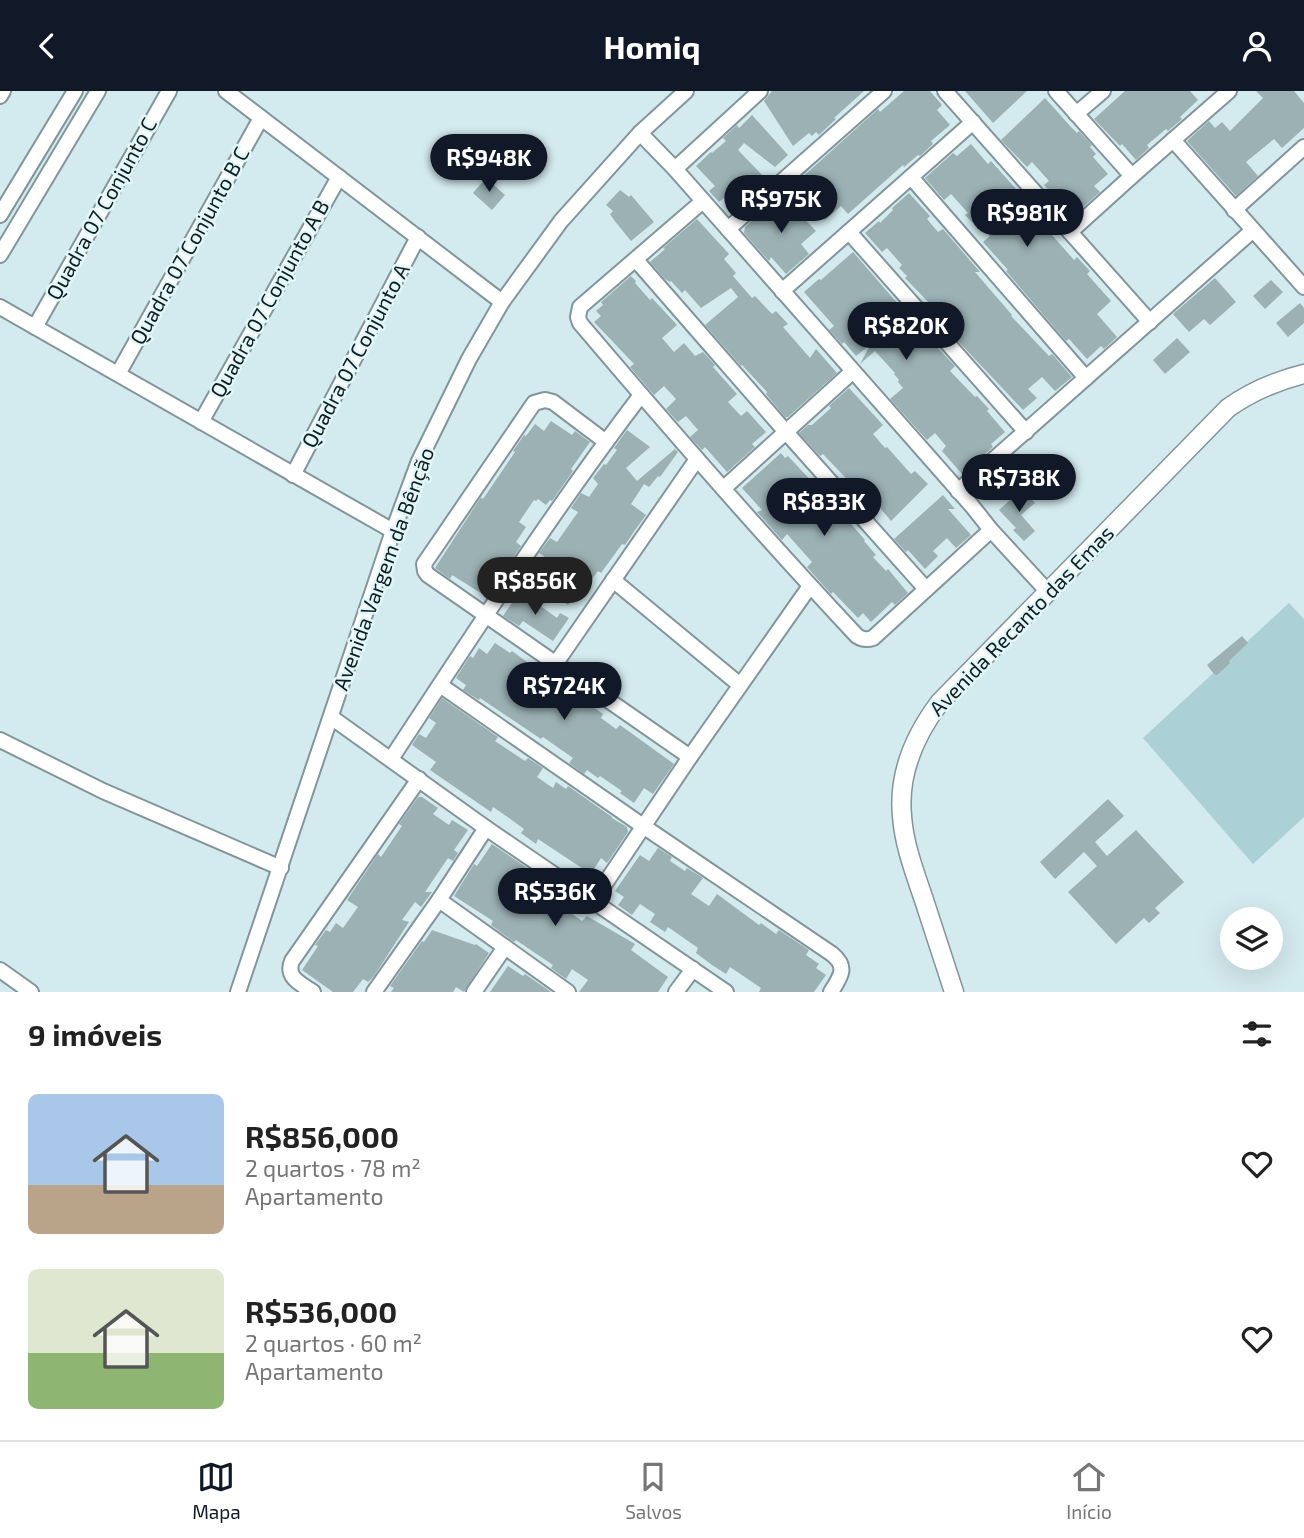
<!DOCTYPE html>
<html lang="pt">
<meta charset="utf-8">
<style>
:root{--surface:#fff;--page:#f2f2f2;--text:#222;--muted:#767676;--line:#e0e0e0;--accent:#111827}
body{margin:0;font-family:"Exo 2",sans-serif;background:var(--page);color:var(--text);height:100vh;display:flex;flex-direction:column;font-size:26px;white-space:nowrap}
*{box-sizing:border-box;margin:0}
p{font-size:23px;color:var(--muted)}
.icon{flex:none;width:38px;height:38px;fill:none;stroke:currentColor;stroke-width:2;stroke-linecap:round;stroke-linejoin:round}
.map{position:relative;height:901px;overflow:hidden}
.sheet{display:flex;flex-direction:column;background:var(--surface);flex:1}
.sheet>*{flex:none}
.buttons{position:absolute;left:1220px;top:816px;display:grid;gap:14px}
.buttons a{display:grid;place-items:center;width:63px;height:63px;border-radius:50%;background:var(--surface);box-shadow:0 7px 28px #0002;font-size:35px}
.price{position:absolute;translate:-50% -60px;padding:0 16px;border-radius:24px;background:var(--accent);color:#fff;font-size:23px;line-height:46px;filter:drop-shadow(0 2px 4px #0008)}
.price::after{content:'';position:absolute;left:50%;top:42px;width:21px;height:16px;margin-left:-10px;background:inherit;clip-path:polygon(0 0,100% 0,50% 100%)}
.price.on{background:#222;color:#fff}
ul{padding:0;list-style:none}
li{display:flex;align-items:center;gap:21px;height:175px;padding:0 28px}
li span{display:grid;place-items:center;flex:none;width:196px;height:140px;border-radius:10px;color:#555}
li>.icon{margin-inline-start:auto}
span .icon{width:84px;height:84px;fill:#fffc;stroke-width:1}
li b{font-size:30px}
h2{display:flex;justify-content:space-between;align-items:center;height:84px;padding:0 28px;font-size:30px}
header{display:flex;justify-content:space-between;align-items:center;height:91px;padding:0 28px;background:var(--accent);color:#fff;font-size:32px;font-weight:700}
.menu{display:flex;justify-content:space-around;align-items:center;height:98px;border-top:2px solid var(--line);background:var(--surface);font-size:19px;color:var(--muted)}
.menu a{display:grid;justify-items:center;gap:4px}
.menu .on{color:var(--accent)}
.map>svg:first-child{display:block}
.green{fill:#abd0d6}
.building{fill:#9bb1b4}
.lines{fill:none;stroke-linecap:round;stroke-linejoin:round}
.minor-casing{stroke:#81969a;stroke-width:18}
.major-casing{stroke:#81969a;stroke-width:21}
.minor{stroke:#fff;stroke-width:14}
.major{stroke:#fff;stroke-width:18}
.labels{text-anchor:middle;stroke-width:5;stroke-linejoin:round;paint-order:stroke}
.street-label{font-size:21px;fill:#141c1d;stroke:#e0f8fb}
</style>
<header><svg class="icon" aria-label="back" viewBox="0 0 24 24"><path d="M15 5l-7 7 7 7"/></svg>Homiq<svg class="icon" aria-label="person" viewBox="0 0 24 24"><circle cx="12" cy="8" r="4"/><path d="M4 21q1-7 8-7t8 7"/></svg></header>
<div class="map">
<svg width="1304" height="901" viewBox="0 0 1304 901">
<rect width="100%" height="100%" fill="#d3eaee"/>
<polygon class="green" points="1289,512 1304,528 1304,726 1253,773 1143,647"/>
<g class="building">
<polygon points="772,0 864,0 834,27 836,28 819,44 816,41 812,45 809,42 793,55 764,10"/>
<polygon points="904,0 930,0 942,14 937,19 950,34 931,50 933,53 920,65 918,64 904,76 903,74 848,123 841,115 825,129 798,94 802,90 798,90 878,18 880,21"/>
<polygon points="965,0 1027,0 993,32"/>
<polygon points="1125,0 1190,0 1198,9 1180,26 1182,28 1168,40 1166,38 1147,54 1149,57 1136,69 1122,53 1120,55 1094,28"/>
<polygon points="1256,0 1294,0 1304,12 1304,37 1282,57 1274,48 1246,71 1258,85 1236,105 1187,50 1209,30 1215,37 1222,31 1230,40 1263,7"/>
<polygon points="1045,7 1071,36 1077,42 1079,40 1092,54 1090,56 1096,63 1093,66 1108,83 1094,95 1100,101 1072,126 1044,94 1049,90 1032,71 1027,76 1001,49"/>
<polygon points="752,24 788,64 775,76 744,52 738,59 765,87 761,90 762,91 740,109 732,100 719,111 709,100 715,95 696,75 711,61 712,62 726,50 723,47 737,34 739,37"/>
<polygon points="971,53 988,73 991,70 1040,125 1037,127 1074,169 1077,166 1090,180 1087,183 1111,210 1097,223 1117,246 1104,258 1101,255 1087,268 1069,248 1066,250 1006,180 1008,179 983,151 990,145 978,132 975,134 965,124 968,122 951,103 944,109 925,87 953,62 957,65"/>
<polygon points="486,87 505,104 492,119 473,102"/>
<polygon points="620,99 629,106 631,104 654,131 631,150 614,129 610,123 613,120 606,114"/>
<polygon points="909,102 930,125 927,128 938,141 943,138 980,181 975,181 1012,224 1011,225 1049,265 1052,263 1072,286 1055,300 1042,286 1028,298 1037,307 1023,319 957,249 960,246 949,233 945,235 932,221 935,218 905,187 907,185 899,177 902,174 887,157 882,161 865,142 879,130 880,132 893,119 892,117"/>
<polygon points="782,108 785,108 816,140 801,153 809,163 786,183 771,166 769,170 744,142 745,136 768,116 770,118"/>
<polygon points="697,128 729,163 724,168 736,182 733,185 752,207 755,205 772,223 776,220 788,233 783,236 810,267 816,258 837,282 788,326 785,326 766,303 767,301 742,274 741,275 705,234 738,206 731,197 701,217 685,199 682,202 671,190 670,191 665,188 650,171 665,158 663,157"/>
<polygon points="853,161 905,221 902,224 914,238 917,235 955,275 950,280 975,306 977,305 989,318 987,320 1005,341 991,353 993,356 962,383 942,360 946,355 935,342 927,349 890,308 903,297 898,291 899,289 894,283 895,282 875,260 860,273 870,254 856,265 844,251 842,253 829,239 834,235 804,201 819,188 821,189"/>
<polygon points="631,185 636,190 635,192 650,209 652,207 677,234 662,247 674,261 684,252 695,265 703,261 715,274 713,276 737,303 728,311 741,325 747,320 766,341 752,353 755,356 727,381 705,356 702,359 690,346 698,339 686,325 678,331 666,318 676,308 664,295 654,304 630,276 634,273 594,231 601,225 596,220 603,214 601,211"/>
<polygon points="1215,187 1236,211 1210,234 1204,228 1189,241 1173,223"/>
<polygon points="1271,189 1283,201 1265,218 1253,205"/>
<polygon points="1300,212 1304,217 1304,232 1288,246 1276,232"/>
<polygon points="1177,247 1190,261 1165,283 1153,269"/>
<polygon points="849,297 883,334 873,343 885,357 887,356 911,383 915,380 928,393 891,430 865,399 861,403 823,363 820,365 799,342 808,334 812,334 831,317 829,315"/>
<polygon points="551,330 572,344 575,340 590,351 571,378 573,380 552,410 550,409 546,414 538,408 536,410 534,409 519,431 526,436 516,451 521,455 511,470 507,467 496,483 498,484 484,504 452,484 450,488 435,477 481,406 483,408 515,361 513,360 524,344 526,345 535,333 544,340"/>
<polygon points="627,339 650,356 626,377 637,390 675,358 678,361 660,386 658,385 649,396 644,393 631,413 646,424 635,439 625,454 622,453 601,482 598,480 583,500 580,498 568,514 532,487 543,471 541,469 544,465 539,462 550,447 557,451 578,421 571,417 581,402 589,406 598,393 593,387 604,373 606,374 617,359 614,357"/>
<polygon points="781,362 785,367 788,365 815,394 816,393 865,449 864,450 876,464 873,466 886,480 888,478 908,502 895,514 892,511 871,531 863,522 858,527 833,501 831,503 807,476 812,471 787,443 782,449 757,421 762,419 742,397"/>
<polygon points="1022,398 1035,412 1021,424 1035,440 1024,450 1013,439 1016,437 999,419"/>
<polygon points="943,404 955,418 948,418 971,444 956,457 947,447 933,460 938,465 925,478 908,459 906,461 894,448"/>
<polygon points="520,500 557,527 560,522 569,527 553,550 523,530 519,535 503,525"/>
<polygon points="1242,545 1248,552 1229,570 1230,572 1217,584 1214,583 1207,574"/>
<polygon points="495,552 510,562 512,560 527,571 524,576 545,590 548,587 573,602 603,623 601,627 616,638 620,634 674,673 653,703 644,697 634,712 620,702 622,700 600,685 598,687 587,679 584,683 569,672 573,667 543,646 541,648 480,607 479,609 463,599 466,594 456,587 470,565 473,567 479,557 487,563"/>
<polygon points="442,607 498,646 495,650 525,670 528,667 543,677 537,686 553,697 556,691 566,698 568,695 612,726 612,727 627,736 628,741 607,772 601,767 591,783 538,748 536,753 521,742 524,738 509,727 493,716 491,721 430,679 436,671 412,654 419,643 426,647 436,632 429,627"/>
<polygon points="418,706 422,706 438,717 433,723 449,734 452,729 468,739 454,759 458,762 453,770 448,767 425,801 432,801 421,816 415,811 402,829 409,831 374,885 368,891 363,888 353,901 333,901 302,879 318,855 315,854 326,839 330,841 336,832 343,837 358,816 347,809 378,763 381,766 402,735 399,733"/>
<polygon points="1108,708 1124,725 1095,751 1107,765 1136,739 1184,791 1155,817 1160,822 1149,832 1144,827 1116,853 1068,801 1097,775 1084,761 1055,788 1040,771"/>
<polygon points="492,753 530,779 535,783 530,790 570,818 568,820 582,830 587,825 635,853 631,859 668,886 658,901 579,901 588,889 572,878 566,888 551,877 553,874 538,864 516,849 514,851 491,834 493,830 454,805 474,773 477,775"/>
<polygon points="658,757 672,766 670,770 685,780 687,777 703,787 691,803 709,815 717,803 759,834 761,832 776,843 779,839 809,859 806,864 819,873 816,877 826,884 814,901 759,901 761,897 730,876 726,883 712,874 696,862 698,857 668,836 665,841 650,831 655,823 640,813 632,824 618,814 624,806 615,800 640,764 649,770"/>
<polygon points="432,839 475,854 476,853 489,862 464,901 456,896 453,901 391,901 394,897 390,895 422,850 424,851"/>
<polygon points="508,875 523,885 525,883 551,901 490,901"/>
</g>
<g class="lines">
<defs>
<g id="minor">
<polyline points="226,0 502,211"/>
<polyline points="945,0 1070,141"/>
<polyline points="1056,0 1132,85 1173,49 1304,196"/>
<polyline points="0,5 3,0"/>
<polyline points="1076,23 1103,0"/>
<polyline points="640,42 675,78 728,138 884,0"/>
<polyline points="1173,49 1229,0"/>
<polyline points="675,78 760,0"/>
<polyline points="1132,85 1070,141 1150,231"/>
<polyline points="911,86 1086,287"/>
<path d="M703,110L580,216L578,226L580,232C670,338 762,444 857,545C863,549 867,549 873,547L991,439"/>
<polyline points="1234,119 1304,56"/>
<polyline points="0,124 75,0"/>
<polyline points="728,138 972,415 991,439 1048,501"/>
<polyline points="849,141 1026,341"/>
<polyline points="0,164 98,0"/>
<polyline points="636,169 786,341 926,498"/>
<polyline points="782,200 973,31"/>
<polyline points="0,216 393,440"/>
<polyline points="35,236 169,0"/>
<polyline points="118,283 261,27"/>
<polyline points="201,331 339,86"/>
<polyline points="606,351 553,311 545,309 534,312 424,473 425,480 428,484 690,666"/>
<polyline points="293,384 418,146"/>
<polyline points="724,397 852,281"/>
<polyline points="958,400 1252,140"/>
<polyline points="613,489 740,594"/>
<polyline points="556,572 697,368"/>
<path d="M440,594L643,735L832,863C848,876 841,885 831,901"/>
<polyline points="331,626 486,737 726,901"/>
<polyline points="0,649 103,700 281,777"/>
<path d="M391,668C472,545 552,421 641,304"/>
<polyline points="439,809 568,901"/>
<polyline points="594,809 690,666 810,495"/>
<polyline points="0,879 31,901"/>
<polyline points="238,901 393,440 419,370 469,268 502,211 561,130 640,42 686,0"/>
<path d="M313,901C301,893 285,886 292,870L419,688"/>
<polyline points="374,901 439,809 486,737"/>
<polyline points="474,901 505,856"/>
<polyline points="676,901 693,878"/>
</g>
<path id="major" d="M954,901C944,870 934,839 924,809C915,782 904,754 902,725C898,683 915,644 940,611L1228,317C1252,300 1276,290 1304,283"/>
</defs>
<use href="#minor" class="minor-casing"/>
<use href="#major" class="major-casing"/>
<use href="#minor" class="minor"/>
<use href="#major" class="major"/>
</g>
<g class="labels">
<g class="street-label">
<text transform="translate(102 118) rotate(-61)" y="7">Quadra 07 Conjunto C</text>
<text transform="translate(190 155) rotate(-61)" y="7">Quadra 07 Conjunto B C</text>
<text transform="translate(270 208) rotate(-61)" y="7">Quadra 07 Conjunto A B</text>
<text transform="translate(356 265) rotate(-62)" y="7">Quadra 07 Conjunto A</text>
<text transform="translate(384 478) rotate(-70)" y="7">Avenida Vargem da Bênção</text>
<text transform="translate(1022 530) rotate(-46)" y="7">Avenida Recanto das Emas</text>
</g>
</g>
</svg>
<div class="buttons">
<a><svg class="icon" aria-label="layers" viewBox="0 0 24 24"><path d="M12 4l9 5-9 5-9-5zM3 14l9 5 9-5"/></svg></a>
</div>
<b class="price" style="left:489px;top:103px">R$948K</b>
<b class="price" style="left:781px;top:144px">R$975K</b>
<b class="price" style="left:1027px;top:158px">R$981K</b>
<b class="price" style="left:906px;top:271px">R$820K</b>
<b class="price" style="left:1019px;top:423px">R$738K</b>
<b class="price" style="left:824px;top:447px">R$833K</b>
<b class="price on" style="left:535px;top:526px">R$856K</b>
<b class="price" style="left:564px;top:631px">R$724K</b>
<b class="price" style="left:555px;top:837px">R$536K</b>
</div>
<section class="sheet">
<h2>9 imóveis<svg class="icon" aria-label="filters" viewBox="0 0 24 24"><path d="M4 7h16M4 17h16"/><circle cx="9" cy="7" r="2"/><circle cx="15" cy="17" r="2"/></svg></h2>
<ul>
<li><span style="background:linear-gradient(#a9c7e8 65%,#b9a48a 0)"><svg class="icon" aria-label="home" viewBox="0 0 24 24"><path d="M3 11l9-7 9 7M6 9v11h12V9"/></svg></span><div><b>R$856,000</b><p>2 quartos · 78 m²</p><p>Apartamento</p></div><svg class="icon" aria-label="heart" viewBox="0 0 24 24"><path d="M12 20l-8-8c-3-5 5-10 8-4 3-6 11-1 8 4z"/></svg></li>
<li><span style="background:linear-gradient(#dfe7d0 60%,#8fb573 0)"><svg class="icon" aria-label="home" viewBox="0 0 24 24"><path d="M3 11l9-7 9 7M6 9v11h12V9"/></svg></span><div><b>R$536,000</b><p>2 quartos · 60 m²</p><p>Apartamento</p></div><svg class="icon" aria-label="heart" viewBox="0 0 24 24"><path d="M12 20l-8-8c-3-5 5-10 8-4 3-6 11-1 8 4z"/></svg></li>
</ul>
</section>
<nav class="menu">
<a class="on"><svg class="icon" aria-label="map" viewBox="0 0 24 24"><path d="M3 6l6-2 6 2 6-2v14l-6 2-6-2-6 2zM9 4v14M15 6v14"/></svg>Mapa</a>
<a><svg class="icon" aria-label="saved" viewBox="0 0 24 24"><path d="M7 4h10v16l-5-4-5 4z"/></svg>Salvos</a>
<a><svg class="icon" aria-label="home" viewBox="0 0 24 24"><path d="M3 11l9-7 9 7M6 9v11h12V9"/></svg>Início</a>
</nav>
